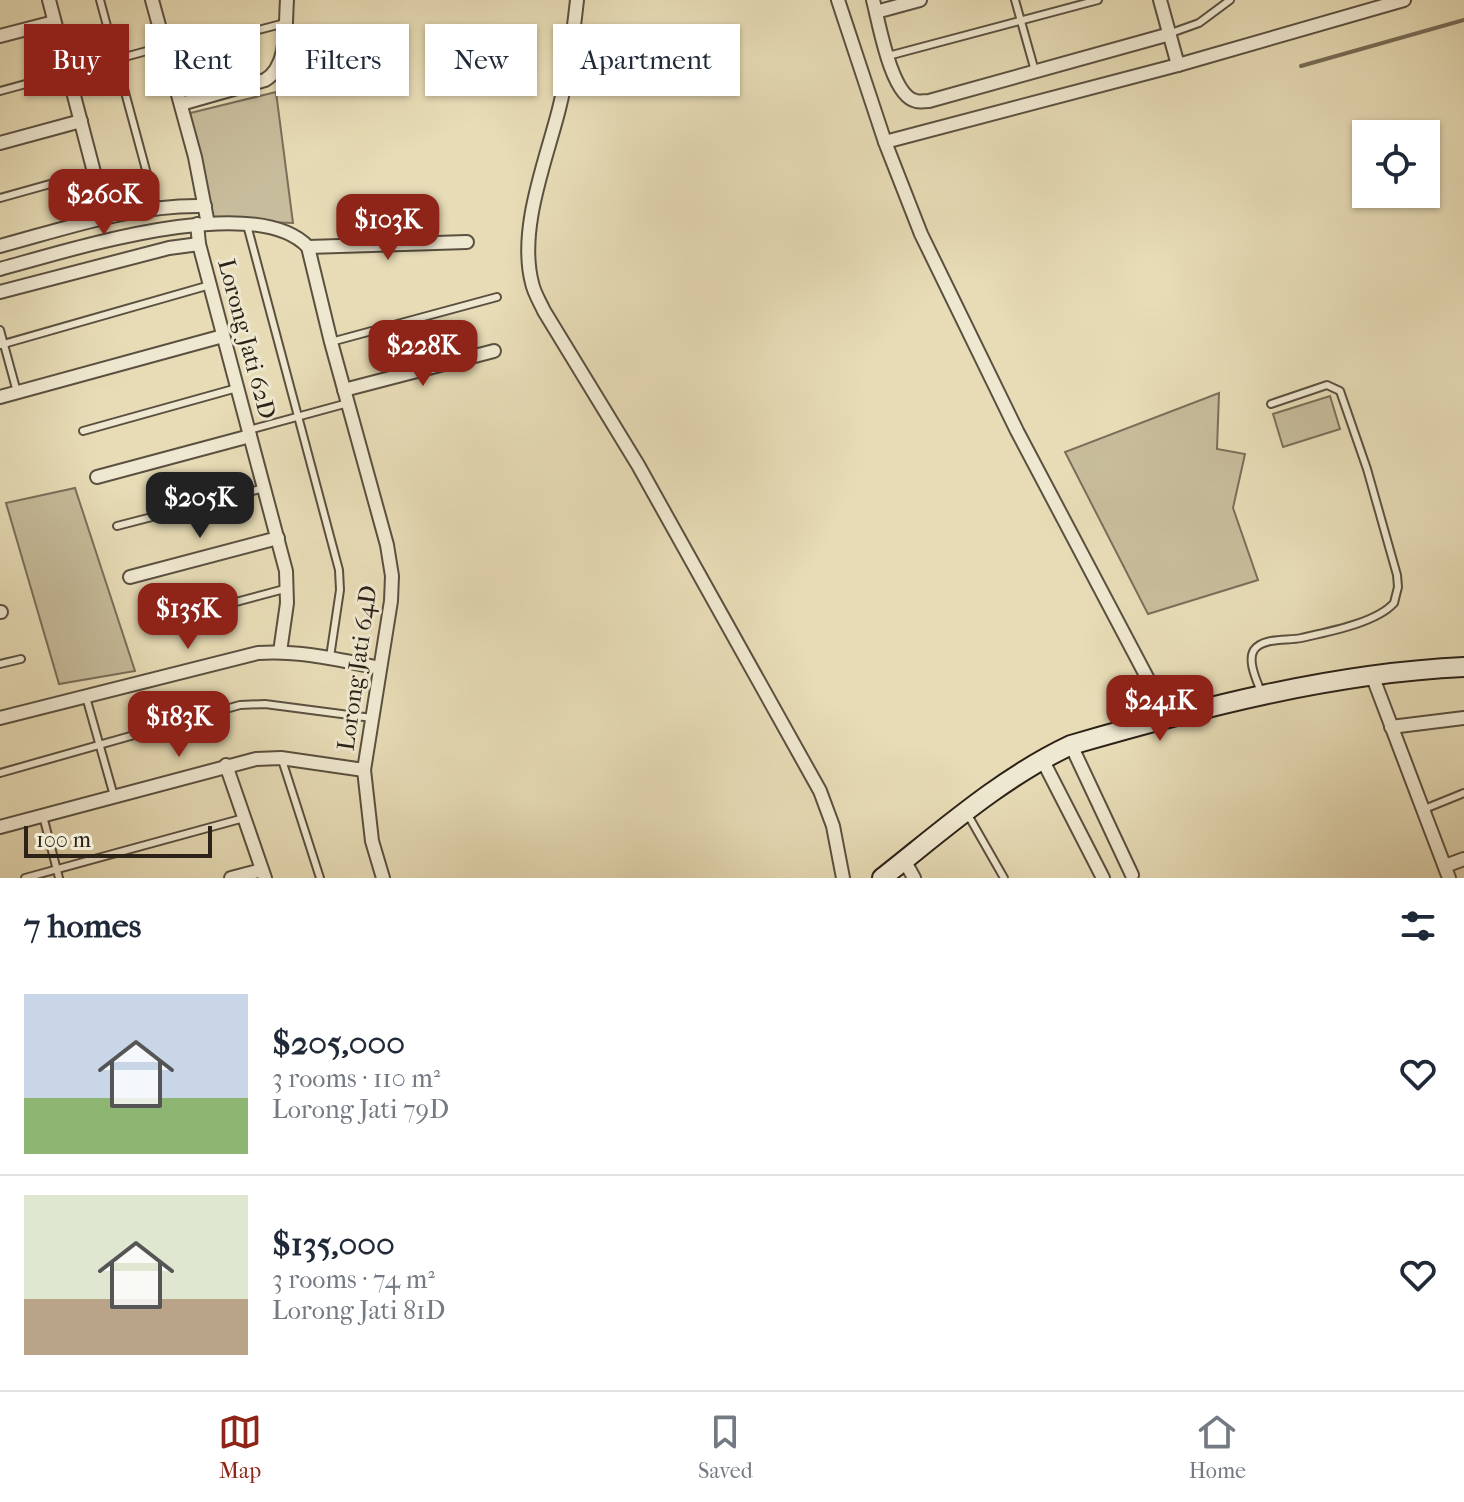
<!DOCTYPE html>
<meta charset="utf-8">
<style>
:root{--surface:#fff;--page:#f6f6f7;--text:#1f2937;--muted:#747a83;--line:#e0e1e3;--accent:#8f2418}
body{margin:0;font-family:"IM FELL French Canon",serif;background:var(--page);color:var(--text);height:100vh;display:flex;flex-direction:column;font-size:30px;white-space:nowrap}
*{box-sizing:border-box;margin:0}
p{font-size:26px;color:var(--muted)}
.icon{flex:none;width:44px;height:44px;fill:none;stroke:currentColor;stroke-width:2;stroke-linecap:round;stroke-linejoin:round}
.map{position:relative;height:878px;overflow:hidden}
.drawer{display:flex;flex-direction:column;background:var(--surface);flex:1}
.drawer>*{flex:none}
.hud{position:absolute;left:24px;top:24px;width:800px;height:72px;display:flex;gap:16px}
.buttons{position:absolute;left:1352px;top:120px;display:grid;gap:16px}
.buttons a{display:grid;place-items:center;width:88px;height:88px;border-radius:0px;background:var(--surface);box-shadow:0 2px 6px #0004;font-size:40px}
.scale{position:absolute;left:24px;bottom:20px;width:188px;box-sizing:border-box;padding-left:8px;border:4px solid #2c2218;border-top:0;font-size:22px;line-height:28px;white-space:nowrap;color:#2c2218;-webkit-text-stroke:6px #efe8d0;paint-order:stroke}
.price{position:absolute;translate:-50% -68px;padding:0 18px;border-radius:16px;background:var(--accent);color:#fff;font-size:26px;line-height:52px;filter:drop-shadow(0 2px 4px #0008)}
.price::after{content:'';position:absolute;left:50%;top:48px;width:24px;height:18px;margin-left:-12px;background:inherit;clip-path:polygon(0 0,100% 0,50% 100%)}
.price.on{background:#222;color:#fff}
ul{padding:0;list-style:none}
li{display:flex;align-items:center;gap:24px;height:200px;padding:0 24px}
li+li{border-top:2px solid var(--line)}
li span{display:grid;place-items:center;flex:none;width:224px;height:160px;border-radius:0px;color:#555}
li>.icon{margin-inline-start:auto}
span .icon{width:96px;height:96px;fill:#fffc;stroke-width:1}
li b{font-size:34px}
h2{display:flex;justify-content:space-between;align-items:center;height:96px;padding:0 24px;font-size:34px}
.chip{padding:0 28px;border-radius:0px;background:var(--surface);box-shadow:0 2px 6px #0004;font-size:28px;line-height:72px}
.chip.on{background:var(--accent);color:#fff}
.tab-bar{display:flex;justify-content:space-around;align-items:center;height:112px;border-top:2px solid var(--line);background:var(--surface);font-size:22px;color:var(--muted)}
.tab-bar a{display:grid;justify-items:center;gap:4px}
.tab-bar .on{color:var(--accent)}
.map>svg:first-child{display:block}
.park{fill:#c7bc9b;stroke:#7a6f5a;stroke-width:2}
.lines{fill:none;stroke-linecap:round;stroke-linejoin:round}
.stream{stroke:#766c56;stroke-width:4}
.lane-casing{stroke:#5b5040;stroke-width:10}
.street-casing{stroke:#5b5040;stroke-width:16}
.secondary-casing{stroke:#2c2218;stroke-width:22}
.lane{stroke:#efe8d0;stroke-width:6}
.street{stroke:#efe8d0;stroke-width:12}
.secondary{stroke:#efe8d0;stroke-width:18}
.labels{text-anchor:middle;stroke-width:6;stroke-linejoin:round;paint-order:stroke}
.street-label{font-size:24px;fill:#2c2218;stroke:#efe8d0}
</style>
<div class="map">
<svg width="1464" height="878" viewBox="0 0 1464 878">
<rect width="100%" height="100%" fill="#e7dcb6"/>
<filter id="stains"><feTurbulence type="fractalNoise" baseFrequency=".0025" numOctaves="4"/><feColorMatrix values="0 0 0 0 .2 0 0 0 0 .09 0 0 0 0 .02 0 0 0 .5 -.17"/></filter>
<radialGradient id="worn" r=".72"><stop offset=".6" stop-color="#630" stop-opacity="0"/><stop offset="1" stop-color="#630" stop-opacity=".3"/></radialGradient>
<g class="park">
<polygon points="276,92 293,223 200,220 182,115"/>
<polygon points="1219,393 1217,449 1245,454 1233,508 1258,580 1148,614 1065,452"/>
<polygon points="1330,396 1340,429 1283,447 1273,414"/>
<polygon points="75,488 135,671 59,684 6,503"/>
</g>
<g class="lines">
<polyline class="stream" points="1301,66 1464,20"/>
<defs>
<g id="lane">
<polyline points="100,0 156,207"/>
<polyline points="1015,0 1035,71"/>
<polyline points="1171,33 1199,23 1230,0"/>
<polyline points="167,54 285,23"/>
<polyline points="888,56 1098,0"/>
<polyline points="0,91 165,46"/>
<polyline points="0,198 93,172"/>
<polyline points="247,225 339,570 340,590 330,657"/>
<polyline points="0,330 17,392"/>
<polyline points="331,342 497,297"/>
<polyline points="0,345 210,285"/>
<polyline points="249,430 348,403"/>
<polyline points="83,431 237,388"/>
<polyline points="117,526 264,488"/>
<polyline points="150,625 288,588"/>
<polyline points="0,664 21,659"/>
<path d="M1261,692C1257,681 1247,661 1254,650C1263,637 1288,641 1301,638C1328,632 1376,623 1394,603L1398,587L1397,575L1367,469L1340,391L1327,385L1271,404"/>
<polyline points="86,697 114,796"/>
<polyline points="282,760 320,878"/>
<polyline points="0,773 240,705 265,704 372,718"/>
<polyline points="1422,810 1464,793"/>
<polyline points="968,815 1004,878"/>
<polyline points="43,816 59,878"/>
<polyline points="25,878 244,818"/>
</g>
<g id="street">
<polyline points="49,0 106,218"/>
<polyline points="152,0 195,157 208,224"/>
<path d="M577,0C573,37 568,73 559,109C546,161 518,229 532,283C534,293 540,302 544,311L638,465L820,791L833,826L843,878"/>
<polyline points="838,0 885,142 921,234 1017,431 1169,719"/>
<path d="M873,0C879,23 891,96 916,101C920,102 924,101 929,101L1170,34"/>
<polyline points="1160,0 1178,65"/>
<polyline points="876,12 920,0"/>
<polyline points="0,36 54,22"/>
<path d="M181,104L265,80C289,66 285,25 287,0"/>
<polyline points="885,142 1178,65 1404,0"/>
<polyline points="0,143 81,121"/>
<polyline points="197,224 199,244 286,571 287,603 280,652"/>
<path d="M0,246C67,228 135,204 205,206"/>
<polyline points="308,247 467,242"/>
<path d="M0,269C67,251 254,190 308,247L331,342L387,545L392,576L391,601L364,770L372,841L383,878"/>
<polyline points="0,292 169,248 199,244"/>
<polyline points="344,390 494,351"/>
<polyline points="0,397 223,336"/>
<polyline points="97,477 250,436"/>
<polyline points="130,577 278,538"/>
<polyline points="0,612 1,612"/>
<polyline points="1372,675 1449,878"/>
<path d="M0,718L258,653C300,650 340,660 380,668"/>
<polyline points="1391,727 1464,718"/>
<polyline points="1071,745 1132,875"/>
<polyline points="1042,759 1103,878"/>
<polyline points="226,765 265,878"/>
<polyline points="0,827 256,759 281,758 364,770"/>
<polyline points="904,860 914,878"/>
<polyline points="1445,866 1464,859"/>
<polyline points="231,878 262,870"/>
</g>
<path id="secondary" d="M882,878C943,830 1001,778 1071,745C1199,708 1331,673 1464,667"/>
</defs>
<use href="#lane" class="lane-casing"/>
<use href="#street" class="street-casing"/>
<use href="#secondary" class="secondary-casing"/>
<use href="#lane" class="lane"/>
<use href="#street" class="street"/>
<use href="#secondary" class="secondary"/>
</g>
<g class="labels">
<g class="street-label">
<text transform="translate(247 339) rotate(75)" y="8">Lorong Jati 62D</text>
<text transform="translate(357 668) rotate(-82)" y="8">Lorong Jati 64D</text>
</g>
</g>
<rect width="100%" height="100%" filter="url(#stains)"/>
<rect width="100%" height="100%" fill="url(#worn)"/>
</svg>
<div class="buttons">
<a><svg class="icon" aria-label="locate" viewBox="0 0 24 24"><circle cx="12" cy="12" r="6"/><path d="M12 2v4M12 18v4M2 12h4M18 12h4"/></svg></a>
</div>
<div class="scale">100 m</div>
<b class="price" style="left:104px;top:237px">$260K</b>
<b class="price" style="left:388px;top:262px">$103K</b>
<b class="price" style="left:423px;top:388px">$228K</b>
<b class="price on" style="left:200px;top:540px">$205K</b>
<b class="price" style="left:188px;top:651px">$135K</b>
<b class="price" style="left:1160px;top:743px">$241K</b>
<b class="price" style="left:179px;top:759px">$183K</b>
<div class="hud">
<a class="chip on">Buy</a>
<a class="chip">Rent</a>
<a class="chip">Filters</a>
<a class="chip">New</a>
<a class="chip">Apartment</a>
</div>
</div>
<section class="drawer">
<h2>7 homes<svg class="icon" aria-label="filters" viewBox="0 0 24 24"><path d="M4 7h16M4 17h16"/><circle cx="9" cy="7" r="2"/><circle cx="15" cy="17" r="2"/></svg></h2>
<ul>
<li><span style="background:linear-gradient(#c9d6e8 65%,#8fb573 0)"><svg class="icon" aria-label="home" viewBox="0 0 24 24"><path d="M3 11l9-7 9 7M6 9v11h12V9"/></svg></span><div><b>$205,000</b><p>3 rooms · 110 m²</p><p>Lorong Jati 79D</p></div><svg class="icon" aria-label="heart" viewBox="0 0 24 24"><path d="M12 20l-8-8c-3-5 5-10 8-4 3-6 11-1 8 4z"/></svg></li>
<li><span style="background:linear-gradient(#dfe7d0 65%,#b9a48a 0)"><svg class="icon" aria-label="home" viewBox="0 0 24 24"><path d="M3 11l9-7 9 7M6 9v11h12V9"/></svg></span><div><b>$135,000</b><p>3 rooms · 74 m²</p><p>Lorong Jati 81D</p></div><svg class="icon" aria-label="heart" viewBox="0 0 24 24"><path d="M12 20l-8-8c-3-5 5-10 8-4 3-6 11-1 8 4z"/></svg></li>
</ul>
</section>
<nav class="tab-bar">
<a class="on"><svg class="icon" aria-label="map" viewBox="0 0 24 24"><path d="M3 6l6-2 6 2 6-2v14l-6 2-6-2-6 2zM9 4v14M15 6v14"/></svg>Map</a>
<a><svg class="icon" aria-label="saved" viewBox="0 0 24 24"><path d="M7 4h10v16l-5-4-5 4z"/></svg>Saved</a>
<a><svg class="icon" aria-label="home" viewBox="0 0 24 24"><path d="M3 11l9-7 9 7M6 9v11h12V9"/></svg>Home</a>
</nav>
